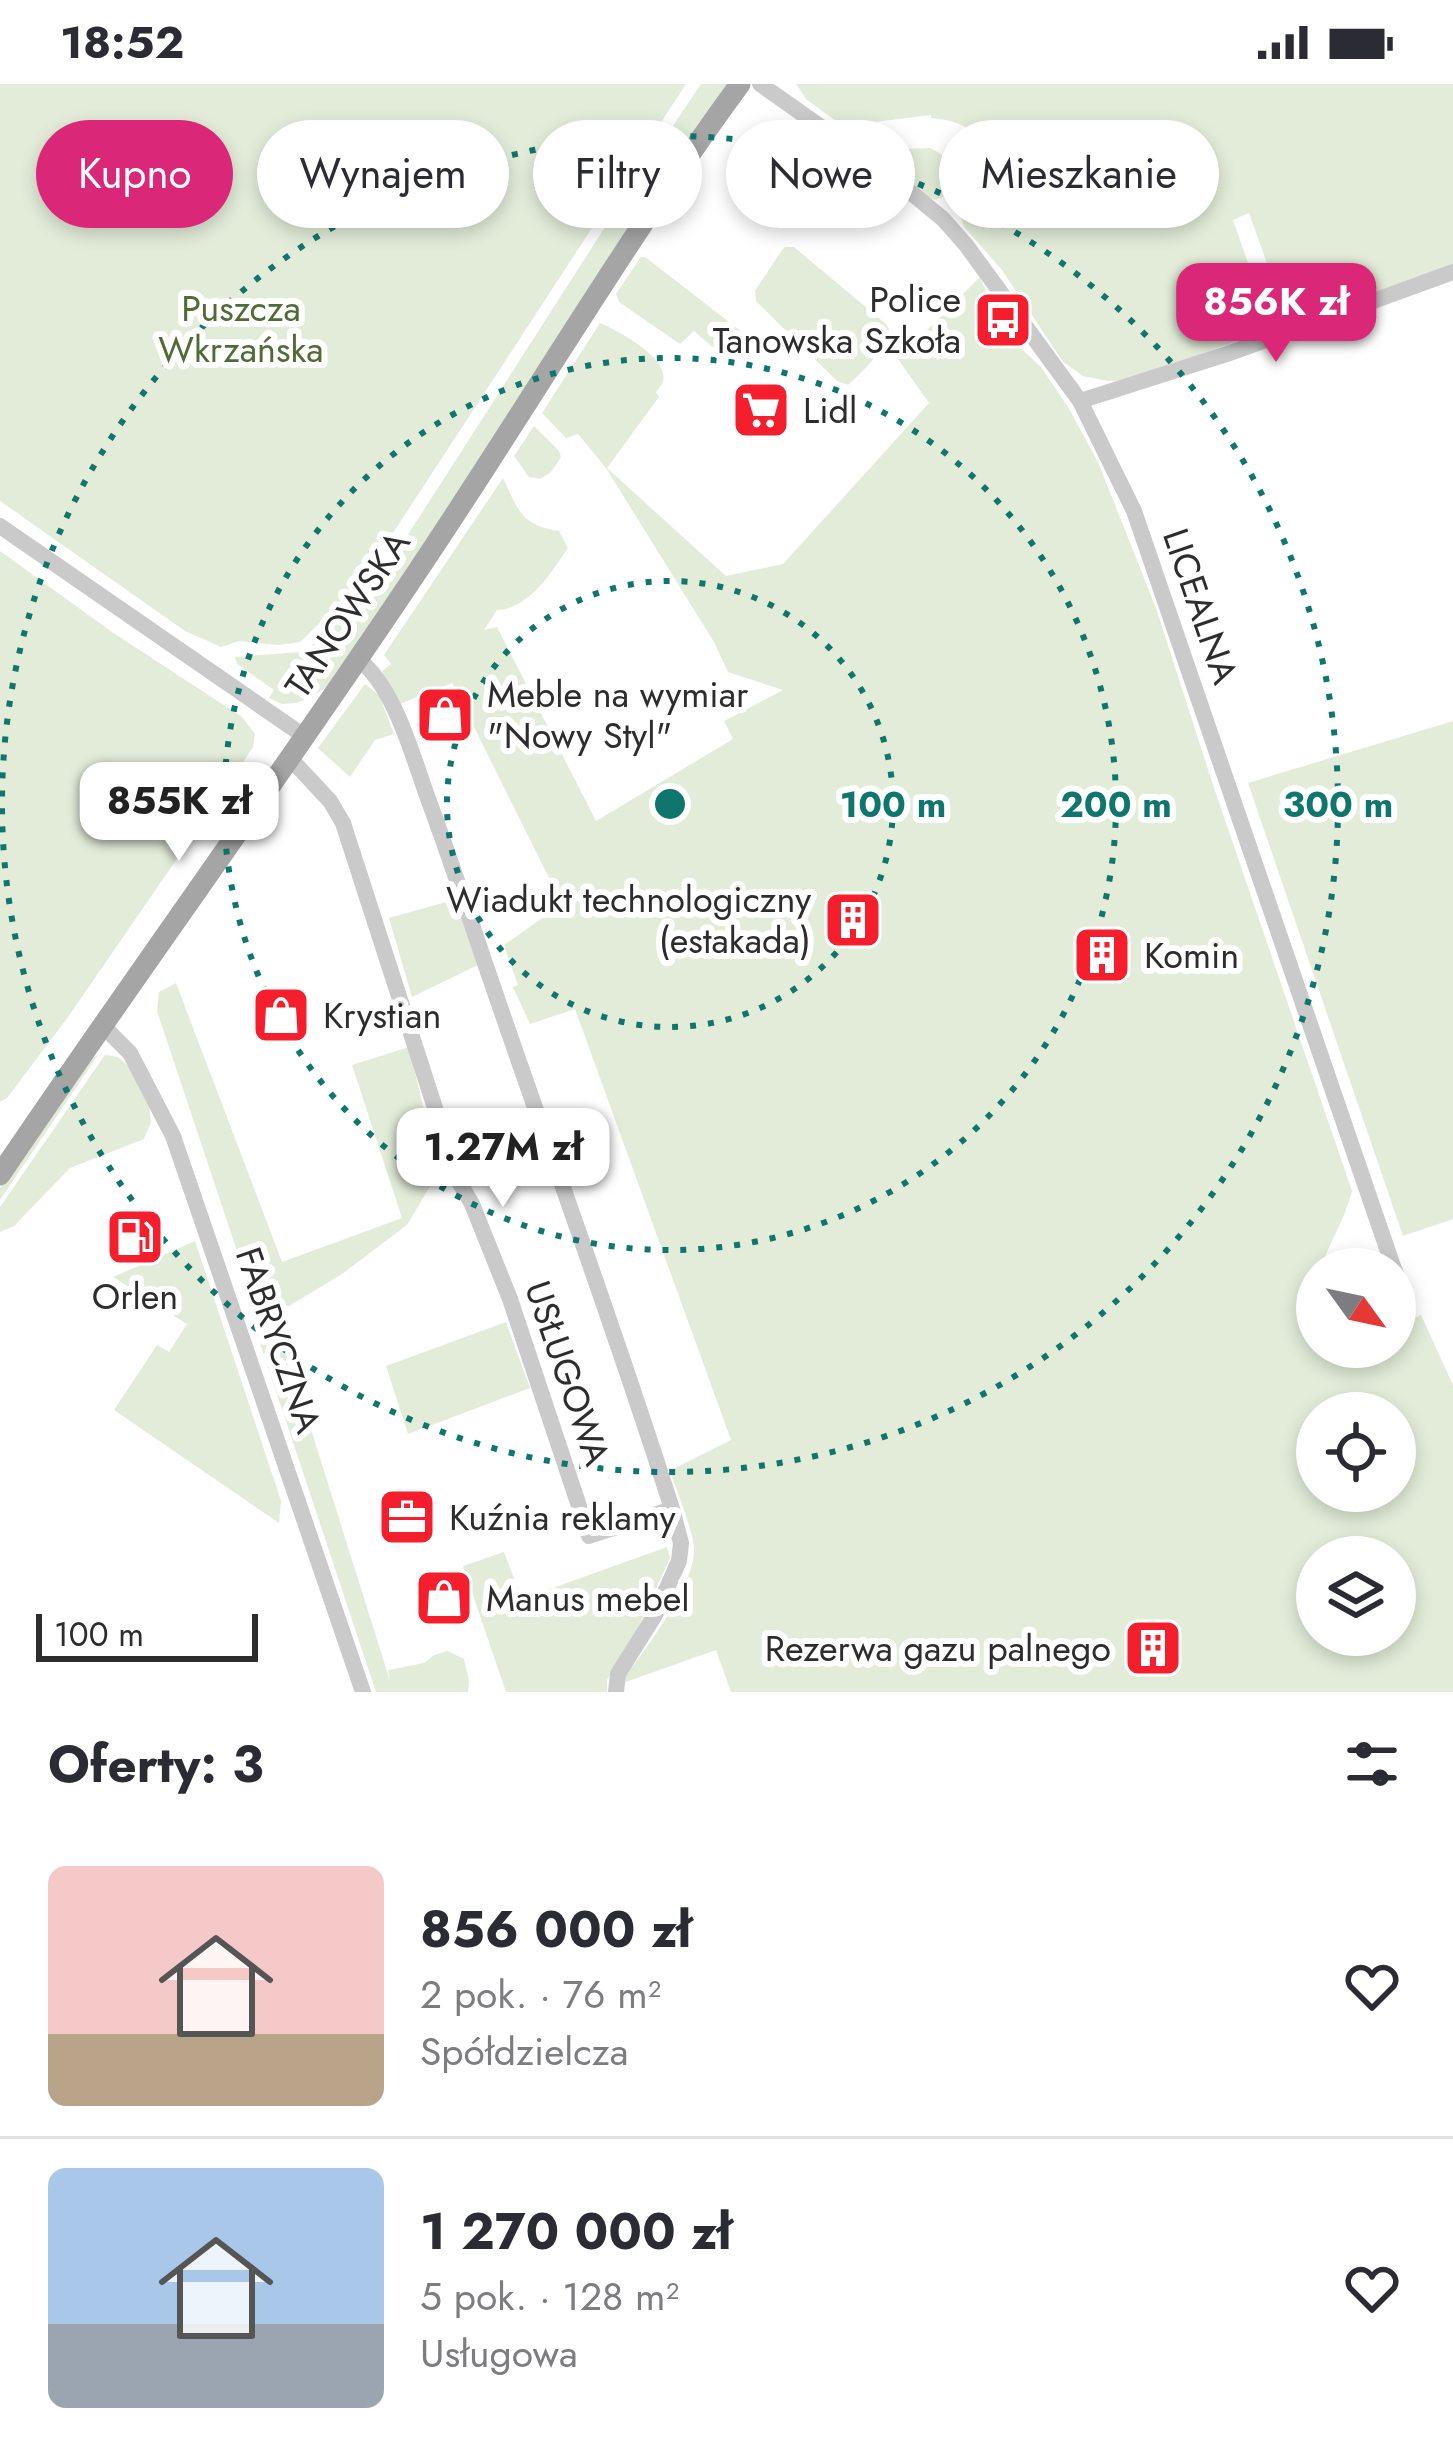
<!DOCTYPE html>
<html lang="pl">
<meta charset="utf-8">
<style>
:root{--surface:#fff;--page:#f7f7f7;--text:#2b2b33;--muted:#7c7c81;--line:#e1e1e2;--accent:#db2777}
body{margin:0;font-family:Jost,sans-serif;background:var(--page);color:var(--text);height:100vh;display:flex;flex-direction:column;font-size:45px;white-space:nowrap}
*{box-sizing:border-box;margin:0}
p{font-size:39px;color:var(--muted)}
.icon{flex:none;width:66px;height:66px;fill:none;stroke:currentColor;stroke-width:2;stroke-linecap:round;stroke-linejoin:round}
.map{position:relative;height:1608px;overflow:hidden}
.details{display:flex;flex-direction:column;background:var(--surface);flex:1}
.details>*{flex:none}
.top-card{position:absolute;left:36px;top:36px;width:1383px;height:108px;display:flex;gap:24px}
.needle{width:78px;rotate:123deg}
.tools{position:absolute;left:1296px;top:1164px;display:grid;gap:24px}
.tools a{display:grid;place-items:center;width:120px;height:120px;border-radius:50%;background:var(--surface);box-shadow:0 6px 18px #0003;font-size:60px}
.scale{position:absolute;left:36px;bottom:30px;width:222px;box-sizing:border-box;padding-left:12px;border:6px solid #2d2d2d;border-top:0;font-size:33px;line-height:42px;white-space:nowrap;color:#2d2d2d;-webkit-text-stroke:9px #fff;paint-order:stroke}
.price{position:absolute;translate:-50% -102px;padding:0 27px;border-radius:24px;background:#fff;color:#222;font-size:39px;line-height:78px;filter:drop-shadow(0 3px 6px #0008)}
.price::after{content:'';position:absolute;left:50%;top:72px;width:36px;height:27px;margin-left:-18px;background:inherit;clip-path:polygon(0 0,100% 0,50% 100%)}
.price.current{background:var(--accent);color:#fff}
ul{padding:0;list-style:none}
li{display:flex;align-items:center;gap:36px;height:300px;padding:0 48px}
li+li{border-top:3px solid var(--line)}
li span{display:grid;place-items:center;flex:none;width:336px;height:240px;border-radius:18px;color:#555}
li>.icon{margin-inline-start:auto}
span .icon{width:144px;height:144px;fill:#fffc;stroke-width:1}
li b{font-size:51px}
h2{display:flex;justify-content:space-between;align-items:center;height:144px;padding:0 48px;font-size:51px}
.tag{padding:0 42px;border-radius:54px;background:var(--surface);box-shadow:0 6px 18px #0003;font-size:42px;line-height:108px}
.tag.current{background:var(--accent);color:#fff}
.status{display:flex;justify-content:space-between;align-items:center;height:84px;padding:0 60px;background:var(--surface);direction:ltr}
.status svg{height:33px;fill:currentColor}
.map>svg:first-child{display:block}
.green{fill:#e3ecd9;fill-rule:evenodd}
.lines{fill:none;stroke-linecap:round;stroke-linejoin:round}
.minor{stroke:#cacaca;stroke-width:16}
.major{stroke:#a5a5a5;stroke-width:21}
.ring{fill:none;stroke:#0f766e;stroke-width:6;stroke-dasharray:6 12}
.labels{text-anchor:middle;stroke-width:12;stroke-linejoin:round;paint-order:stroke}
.poi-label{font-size:36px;fill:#2d2d2d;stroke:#fff;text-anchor:start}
.park-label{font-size:36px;fill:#4f6c37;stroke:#fff}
.street-label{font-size:36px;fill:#2d2d2d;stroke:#fff}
.centre{fill:#0f766e;stroke:#fff;stroke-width:6}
.ring-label{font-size:36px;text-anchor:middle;font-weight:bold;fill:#0f766e;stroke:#fff;stroke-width:12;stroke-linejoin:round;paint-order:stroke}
</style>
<div class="status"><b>18:52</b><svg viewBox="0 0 49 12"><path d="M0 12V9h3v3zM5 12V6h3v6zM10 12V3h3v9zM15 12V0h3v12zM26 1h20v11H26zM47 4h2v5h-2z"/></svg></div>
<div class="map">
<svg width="1453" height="1608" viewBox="0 0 1453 1608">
<rect width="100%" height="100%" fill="#fff"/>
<g class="green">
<polygon points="0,0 686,0 376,475 323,536 300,558 279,561 239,557 221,563 185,547 0,417"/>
<polygon points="701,0 731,0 445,434 326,603 310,614 296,619 282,620 269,614 274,606 237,580 235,573 300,568 310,563 386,485 598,154"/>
<path d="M796,0H1453V180L1296,236L1291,222L1283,224L1249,129L1233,136L1266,230L1258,233L1263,247L1135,296L1108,297L1083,292L1063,278L1002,186L964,143L961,133L966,125L977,130C994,117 999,96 997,76L988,79C980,45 962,37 931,34V31L843,42L807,16Z"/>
<path d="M930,64C958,76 968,103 935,116L924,111L883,75L885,71L899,65Z"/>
<path d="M794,163L886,240L890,247C884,266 864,287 848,301L837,297L756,217L755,207L782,166L785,163Z"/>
<polygon points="641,173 645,173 742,248 732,260 723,253 715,265 694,247 680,260 619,218 616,210"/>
<path d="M980,193L993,224L995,240L1041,283L1068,323L1098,378L1156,524L1212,698L1352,1107C1345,1136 1329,1158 1321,1185H1317V1263H1395V1244L1421,1231L1453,1301V1608H731L716,1566L620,1600C642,1569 693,1505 694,1467C695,1452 678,1410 672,1393L673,1385L731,1356L575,925L530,940L513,903L518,901L504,861L562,820L452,599L397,621L382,587L391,580L384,571L503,394C518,425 520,441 559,447L568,464C550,490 530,524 497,526L484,546L497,543L596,737L733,655L724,637L783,606L728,588L714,558L606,384L578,350L566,354L542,329L600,239C616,245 660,270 663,289C665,298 661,301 656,308L659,313L607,384L726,492L783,480L929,319L898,275ZM1317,1329H1395V1407H1317ZM1317,1473H1395V1551H1317Z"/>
<polygon points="534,342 559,367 561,373 551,388 540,395 529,393 514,372"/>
<polygon points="0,467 112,548 242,633 255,650 253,663 232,695 68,933 7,1014 0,1018"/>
<polygon points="365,600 379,611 394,650 375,656 350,693 318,664"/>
<polygon points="1453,637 1453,1135 1403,1152 1248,699"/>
<polygon points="457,815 478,881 412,913 389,834"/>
<polygon points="176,899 282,1178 402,1134 352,981 409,963 435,1073 433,1097 407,1141 342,1190 289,1222 264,1229 255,1221 157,927 159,908"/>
<polygon points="98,971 0,1116 0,1104 87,977"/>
<polygon points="105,971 118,973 128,982 149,1022 151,1038 144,1055 70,1084 14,1142 0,1148 0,1123"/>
<polygon points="195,1157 281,1417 279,1439 114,1326 157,1261 169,1268 187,1240 113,1193"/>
<polygon points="506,1238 530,1304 408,1350 386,1282"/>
<polygon points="265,1248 281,1257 293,1288 390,1597 388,1586 424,1579 434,1571 448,1567 464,1575 469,1597 468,1608 376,1608 257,1250"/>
<polygon points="667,1463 670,1474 636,1548 607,1596 607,1608 506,1608 463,1482 504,1468 522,1515"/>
</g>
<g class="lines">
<g class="minor">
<polyline points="760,0 892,93 943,135 966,161 1080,317 1134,427 1394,1185"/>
<polyline points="1080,317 1227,270 1453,188"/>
<polyline points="0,442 304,652"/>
<path d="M289,673L330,717L343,739L436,1027L447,1077L472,1120L510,1215L589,1452L672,1425C618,1254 556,1086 498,917C475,851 454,785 430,720C413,675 396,604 358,575"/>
<polyline points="102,941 130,969 173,1052 363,1608"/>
<polyline points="1395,1187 1408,1224"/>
<polyline points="616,1608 618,1590 655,1531 679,1477 681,1459 672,1425"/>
</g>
<path class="major" d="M0,1091C137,888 283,689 419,485C527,324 625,157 740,0"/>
</g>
<g class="ring">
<circle cx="670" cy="720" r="223"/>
<circle cx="670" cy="720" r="446"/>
<circle cx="670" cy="720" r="668"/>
</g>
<defs>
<symbol id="bus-square" viewBox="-11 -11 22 22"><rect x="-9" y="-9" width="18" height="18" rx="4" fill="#f41e2d" stroke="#fff"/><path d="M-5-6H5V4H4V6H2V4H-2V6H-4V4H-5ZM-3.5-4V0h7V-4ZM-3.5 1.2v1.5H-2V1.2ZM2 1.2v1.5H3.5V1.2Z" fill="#fff"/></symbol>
<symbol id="supermarket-square" viewBox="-11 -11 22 22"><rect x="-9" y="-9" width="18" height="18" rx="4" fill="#f41e2d" stroke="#fff"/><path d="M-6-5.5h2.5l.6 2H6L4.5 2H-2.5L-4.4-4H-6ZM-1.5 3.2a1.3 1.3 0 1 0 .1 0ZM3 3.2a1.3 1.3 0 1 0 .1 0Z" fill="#fff"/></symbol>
<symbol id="shop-square" viewBox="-11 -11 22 22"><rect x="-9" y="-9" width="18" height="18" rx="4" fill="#f41e2d" stroke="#fff"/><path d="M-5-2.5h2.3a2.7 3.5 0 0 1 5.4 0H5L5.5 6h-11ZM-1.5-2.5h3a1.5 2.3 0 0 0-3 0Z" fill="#fff"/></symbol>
<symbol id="building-square" viewBox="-11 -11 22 22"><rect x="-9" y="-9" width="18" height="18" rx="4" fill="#f41e2d" stroke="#fff"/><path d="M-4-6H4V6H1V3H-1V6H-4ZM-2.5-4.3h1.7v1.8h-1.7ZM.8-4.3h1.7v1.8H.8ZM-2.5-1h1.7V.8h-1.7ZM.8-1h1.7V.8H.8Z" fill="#fff"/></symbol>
<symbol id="fuel-square" viewBox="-11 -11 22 22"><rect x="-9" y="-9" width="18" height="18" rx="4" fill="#f41e2d" stroke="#fff"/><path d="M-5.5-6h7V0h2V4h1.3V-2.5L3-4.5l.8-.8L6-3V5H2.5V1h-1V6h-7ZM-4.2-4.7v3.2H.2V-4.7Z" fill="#fff"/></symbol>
<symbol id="office-square" viewBox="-11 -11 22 22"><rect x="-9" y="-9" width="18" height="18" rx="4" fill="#f41e2d" stroke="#fff"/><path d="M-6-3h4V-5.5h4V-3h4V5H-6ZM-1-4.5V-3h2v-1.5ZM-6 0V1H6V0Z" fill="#fff"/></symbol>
</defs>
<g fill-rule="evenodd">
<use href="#bus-square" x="970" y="203" width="66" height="66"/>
<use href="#supermarket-square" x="728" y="293" width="66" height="66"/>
<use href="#shop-square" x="412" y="598" width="66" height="66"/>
<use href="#building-square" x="820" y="803" width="66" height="66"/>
<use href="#building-square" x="1069" y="838" width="66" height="66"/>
<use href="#shop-square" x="248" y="898" width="66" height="66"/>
<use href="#fuel-square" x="102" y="1120" width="66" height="66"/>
<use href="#office-square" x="374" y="1400" width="66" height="66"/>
<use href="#shop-square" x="411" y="1481" width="66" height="66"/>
<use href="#building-square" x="1120" y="1531" width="66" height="66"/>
</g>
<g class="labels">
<g class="poi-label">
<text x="961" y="228" text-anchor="end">Police<tspan x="961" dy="41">Tanowska Szkoła</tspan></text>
<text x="803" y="339">Lidl</text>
<text x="487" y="623">Meble na wymiar<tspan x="487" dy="41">"Nowy Styl"</tspan></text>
<text x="811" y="828" text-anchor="end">Wiadukt technologiczny<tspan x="811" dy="41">(estakada)</tspan></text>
<text x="1144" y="884">Komin</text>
<text x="323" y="944">Krystian</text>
<text x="135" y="1225" text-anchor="middle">Orlen</text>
<text x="449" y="1446">Kuźnia reklamy</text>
<text x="486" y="1527">Manus mebel</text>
<text x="1111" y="1577" text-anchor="end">Rezerwa gazu palnego</text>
</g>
<g class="park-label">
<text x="241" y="237">Puszcza<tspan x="241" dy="41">Wkrzańska</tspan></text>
</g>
<g class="street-label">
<text transform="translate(1201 522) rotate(71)" y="13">LICEALNA</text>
<text transform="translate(347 530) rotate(-56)" y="13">TANOWSKA</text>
<text transform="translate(279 1256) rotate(71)" y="13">FABRYCZNA</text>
<text transform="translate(568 1289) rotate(71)" y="13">USŁUGOWA</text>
</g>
</g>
<circle cx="670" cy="720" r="18" class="centre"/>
<g class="ring-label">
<text x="893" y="733">100 m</text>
<text x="1116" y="733">200 m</text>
<text x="1338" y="733">300 m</text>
</g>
</svg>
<div class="tools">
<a><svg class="needle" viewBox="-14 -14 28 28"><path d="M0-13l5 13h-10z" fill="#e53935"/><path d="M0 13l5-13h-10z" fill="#7c7c81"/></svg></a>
<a><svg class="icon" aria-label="locate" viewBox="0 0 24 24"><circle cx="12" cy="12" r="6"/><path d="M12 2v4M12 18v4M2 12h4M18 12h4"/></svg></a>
<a><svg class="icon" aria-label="layers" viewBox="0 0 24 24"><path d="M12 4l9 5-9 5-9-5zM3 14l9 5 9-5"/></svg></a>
</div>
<div class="scale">100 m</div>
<b class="price current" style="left:1276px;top:281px">856K zł</b>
<b class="price" style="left:179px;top:780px">855K zł</b>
<b class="price" style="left:503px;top:1126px">1.27M zł</b>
<div class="top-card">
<a class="tag current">Kupno</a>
<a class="tag">Wynajem</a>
<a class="tag">Filtry</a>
<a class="tag">Nowe</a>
<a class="tag">Mieszkanie</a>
</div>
</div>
<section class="details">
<h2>Oferty: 3<svg class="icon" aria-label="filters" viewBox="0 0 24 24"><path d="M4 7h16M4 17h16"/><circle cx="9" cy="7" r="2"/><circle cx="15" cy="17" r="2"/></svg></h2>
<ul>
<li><span style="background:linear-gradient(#f6c9c9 70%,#b9a48a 0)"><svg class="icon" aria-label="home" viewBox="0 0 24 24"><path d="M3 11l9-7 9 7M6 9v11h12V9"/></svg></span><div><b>856 000 zł</b><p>2 pok. · 76 m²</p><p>Spółdzielcza</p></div><svg class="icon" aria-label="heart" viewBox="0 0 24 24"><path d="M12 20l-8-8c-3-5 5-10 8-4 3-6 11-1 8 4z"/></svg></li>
<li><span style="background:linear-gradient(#a9c7e8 65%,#9aa5b1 0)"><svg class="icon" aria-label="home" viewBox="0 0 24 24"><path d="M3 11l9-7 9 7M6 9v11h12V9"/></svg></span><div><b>1 270 000 zł</b><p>5 pok. · 128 m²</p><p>Usługowa</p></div><svg class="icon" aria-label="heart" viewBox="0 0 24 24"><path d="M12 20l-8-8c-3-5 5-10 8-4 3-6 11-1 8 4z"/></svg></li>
</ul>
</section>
